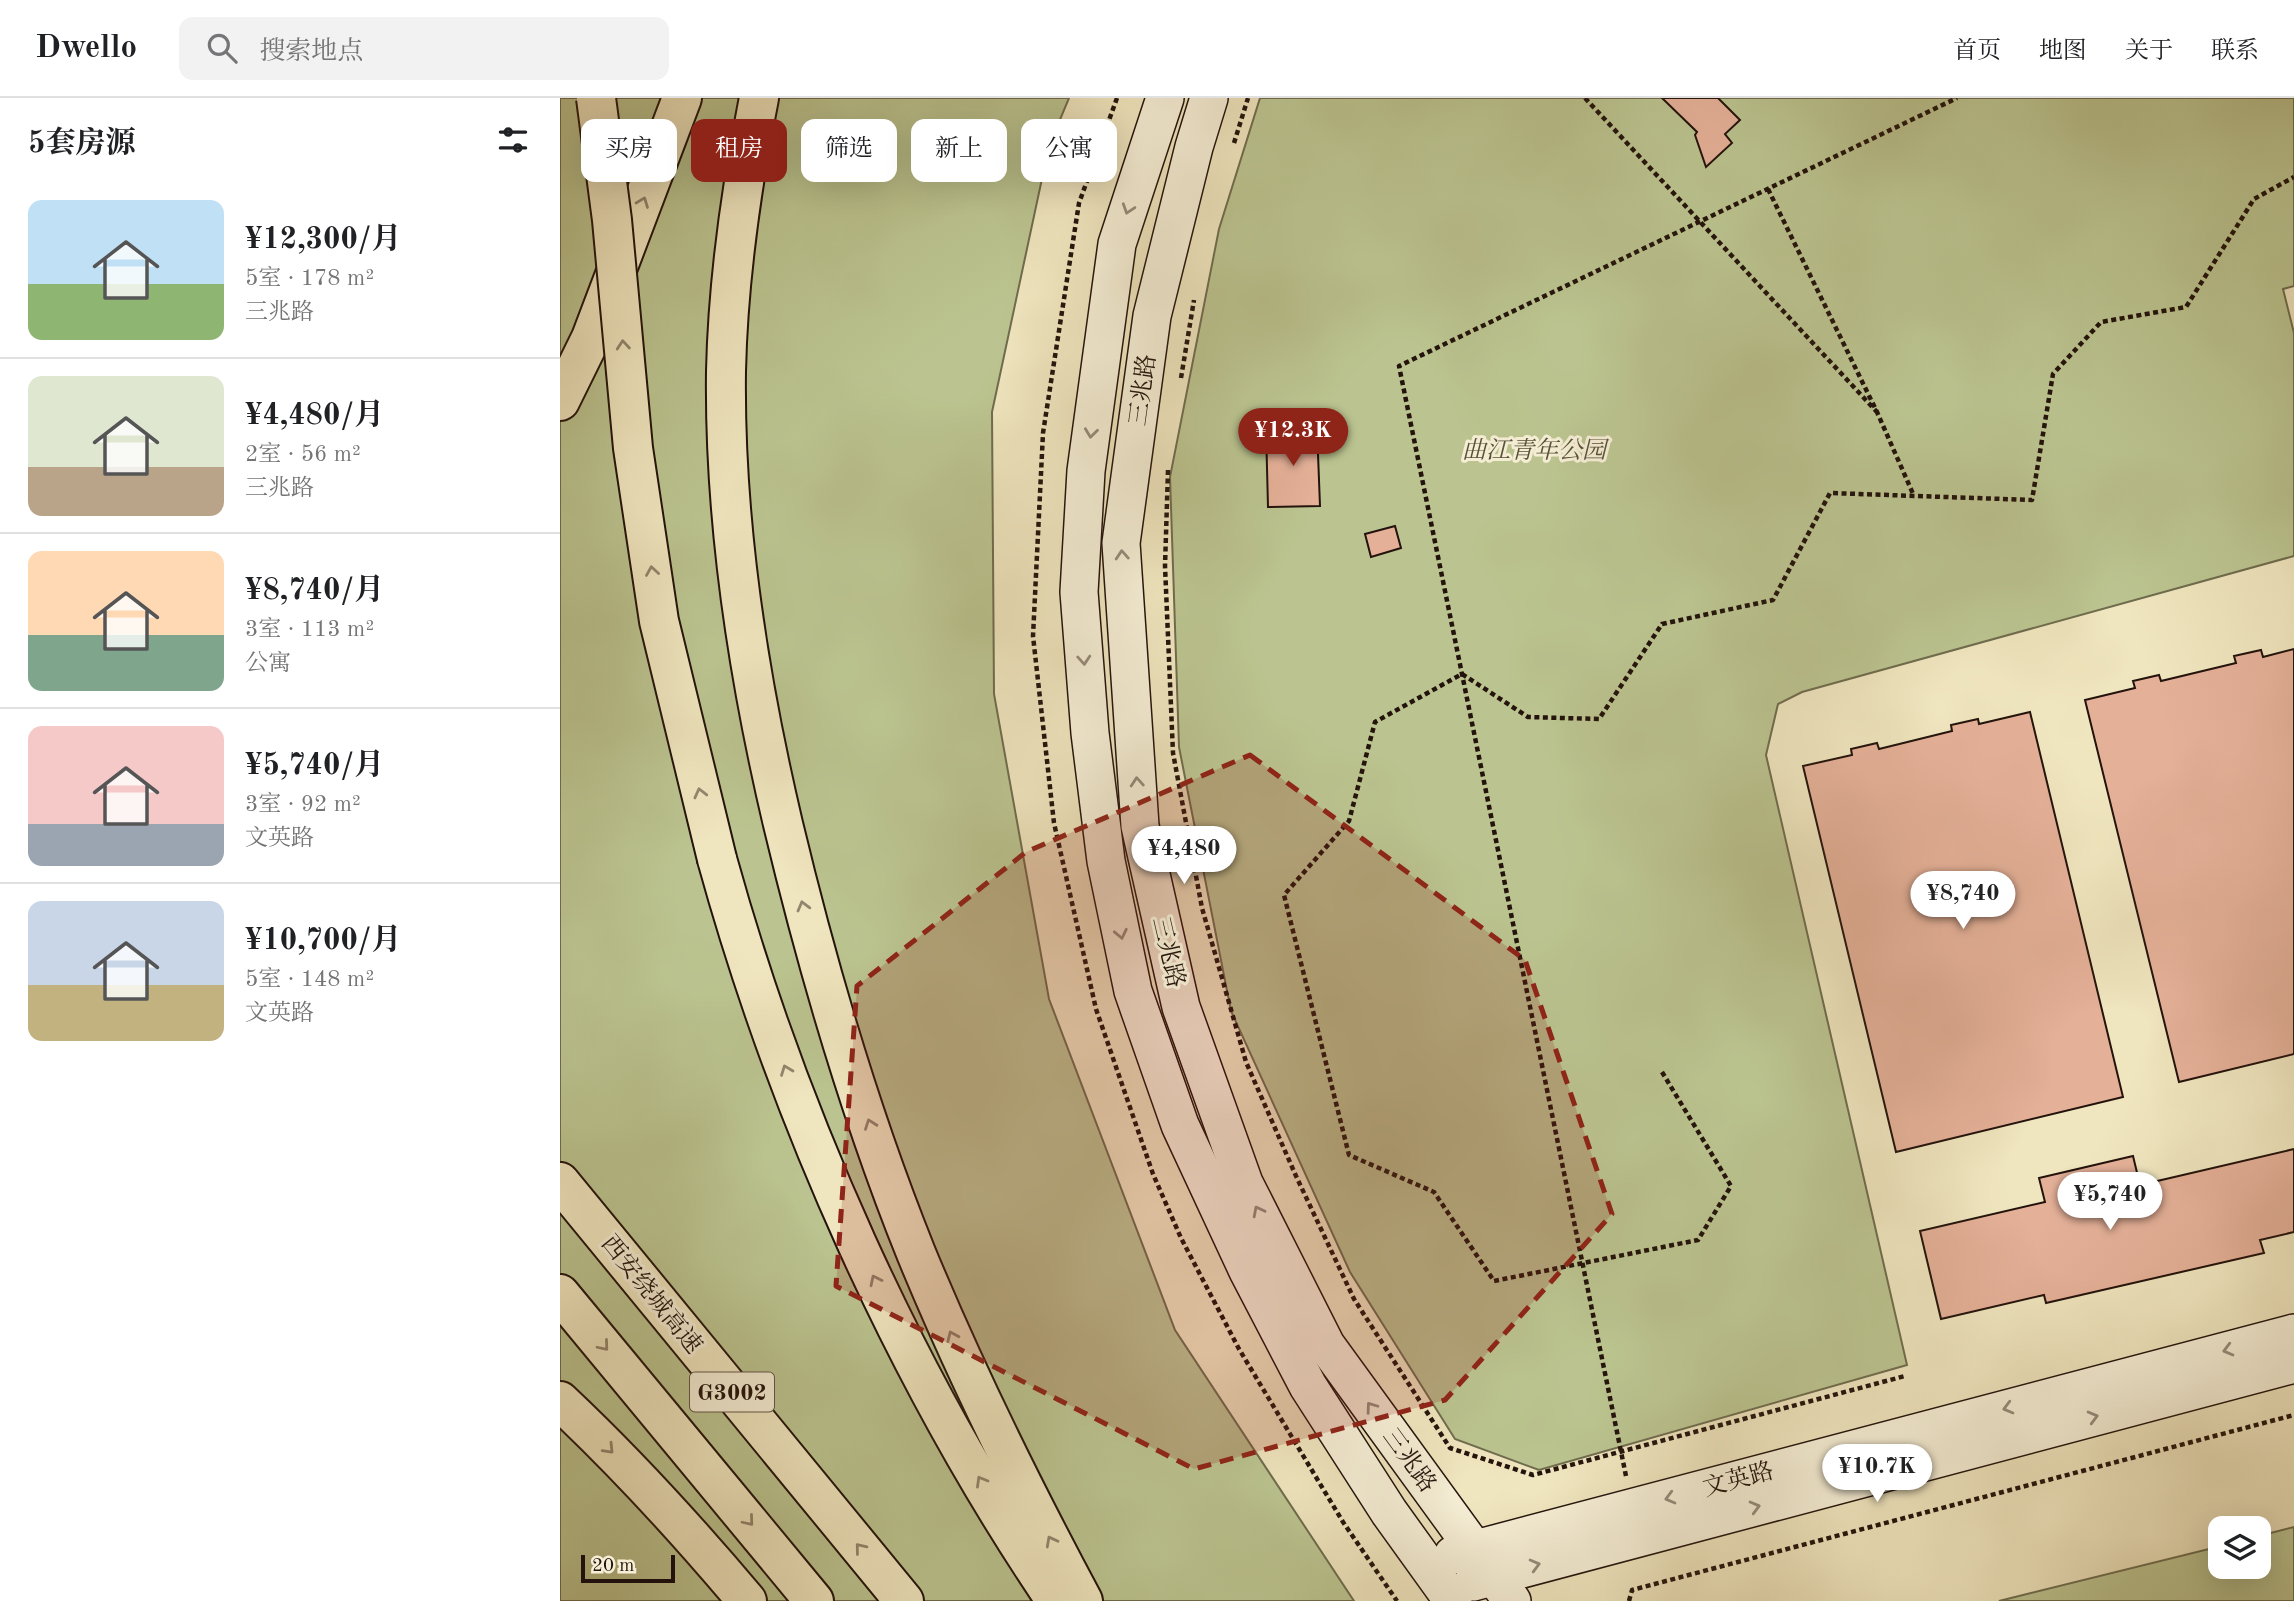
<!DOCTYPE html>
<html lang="zh">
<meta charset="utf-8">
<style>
:root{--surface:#fff;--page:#f2f2f2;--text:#202124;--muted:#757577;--line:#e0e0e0;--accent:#8f2418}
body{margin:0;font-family:"Old Standard TT","Noto Serif SC",serif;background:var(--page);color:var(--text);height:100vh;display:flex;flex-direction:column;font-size:26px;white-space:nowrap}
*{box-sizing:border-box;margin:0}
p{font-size:23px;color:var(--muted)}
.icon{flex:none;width:38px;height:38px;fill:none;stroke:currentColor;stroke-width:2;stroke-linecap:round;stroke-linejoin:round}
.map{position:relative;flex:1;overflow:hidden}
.details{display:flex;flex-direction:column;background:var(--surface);width:560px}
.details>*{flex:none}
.top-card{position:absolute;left:21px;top:21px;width:665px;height:63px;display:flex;gap:14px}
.tools{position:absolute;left:1648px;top:1418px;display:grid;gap:14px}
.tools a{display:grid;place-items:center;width:63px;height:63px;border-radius:14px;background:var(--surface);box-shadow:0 7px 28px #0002;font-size:35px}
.scale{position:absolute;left:21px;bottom:18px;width:94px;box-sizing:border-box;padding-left:7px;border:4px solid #23130c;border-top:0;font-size:19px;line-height:24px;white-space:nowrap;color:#23130c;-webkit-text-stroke:5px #f5eed5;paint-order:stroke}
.price{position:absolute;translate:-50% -60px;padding:0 16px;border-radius:24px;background:#fff;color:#222;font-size:23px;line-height:46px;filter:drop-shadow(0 2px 4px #0008)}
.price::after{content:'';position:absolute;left:50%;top:42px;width:21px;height:16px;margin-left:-10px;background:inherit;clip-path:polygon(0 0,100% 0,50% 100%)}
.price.selected{background:var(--accent);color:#fff}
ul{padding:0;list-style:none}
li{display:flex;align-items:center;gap:21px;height:175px;padding:0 28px}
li+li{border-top:2px solid var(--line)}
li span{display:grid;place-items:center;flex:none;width:196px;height:140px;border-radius:14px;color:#555}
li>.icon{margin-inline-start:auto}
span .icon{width:84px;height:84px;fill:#fffc;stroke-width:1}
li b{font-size:30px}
h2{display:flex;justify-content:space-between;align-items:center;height:84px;padding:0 28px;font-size:30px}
.chip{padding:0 24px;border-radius:14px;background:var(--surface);box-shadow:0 7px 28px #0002;font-size:24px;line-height:63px}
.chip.selected{background:var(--accent);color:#fff}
header{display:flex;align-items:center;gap:42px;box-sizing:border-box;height:98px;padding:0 35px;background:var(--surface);border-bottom:2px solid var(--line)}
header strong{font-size:33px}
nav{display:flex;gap:38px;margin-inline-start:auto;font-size:24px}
.search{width:490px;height:63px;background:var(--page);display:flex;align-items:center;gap:18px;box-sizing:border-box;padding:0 24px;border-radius:14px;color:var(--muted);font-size:26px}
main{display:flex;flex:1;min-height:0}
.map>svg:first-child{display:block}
.green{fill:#bbc490;stroke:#6f6c4e;stroke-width:2}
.building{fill:#e4b098;stroke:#23130c;stroke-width:2}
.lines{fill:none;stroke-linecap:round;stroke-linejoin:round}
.secondary-casing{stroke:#23130c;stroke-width:40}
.highway-casing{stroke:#23130c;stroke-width:42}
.path{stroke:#23130c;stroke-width:4.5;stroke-dasharray:5 3.5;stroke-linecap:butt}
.secondary{stroke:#f5eed5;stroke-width:37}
.highway{stroke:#efe5be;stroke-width:38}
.highway-bridge-casing{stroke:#23130c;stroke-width:42;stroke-linecap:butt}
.highway-bridge{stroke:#efe5be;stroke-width:38}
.oneway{stroke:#93866e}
.oneway2{stroke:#968b7b}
.marked{fill:#8f2418;fill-opacity:0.2;stroke:#8f2418;stroke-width:5;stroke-dasharray:14 9;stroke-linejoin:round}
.labels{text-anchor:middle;stroke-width:6;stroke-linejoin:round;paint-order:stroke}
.shield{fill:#f5eed5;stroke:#625548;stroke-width:2}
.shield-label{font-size:23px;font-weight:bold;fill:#23130c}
.street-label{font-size:24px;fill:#23130c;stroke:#f5eed5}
.park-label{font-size:24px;font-style:italic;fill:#58513a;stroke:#f5eed5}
</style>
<header>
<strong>Dwello</strong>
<div class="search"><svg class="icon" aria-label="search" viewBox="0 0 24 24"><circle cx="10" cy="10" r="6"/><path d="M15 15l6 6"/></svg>搜索地点</div>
<nav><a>首页</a><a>地图</a><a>关于</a><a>联系</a></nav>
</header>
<main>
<section class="details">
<h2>5套房源<svg class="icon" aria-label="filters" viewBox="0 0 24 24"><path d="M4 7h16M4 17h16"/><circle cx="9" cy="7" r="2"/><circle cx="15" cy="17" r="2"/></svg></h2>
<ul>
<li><span style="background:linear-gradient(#bfe0f5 60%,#8fb573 0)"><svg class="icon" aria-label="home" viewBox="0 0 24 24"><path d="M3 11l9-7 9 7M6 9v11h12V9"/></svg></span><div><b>¥12,300/月</b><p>5室 · 178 m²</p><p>三兆路</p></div></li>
<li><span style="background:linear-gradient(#dfe7d0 65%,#b9a48a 0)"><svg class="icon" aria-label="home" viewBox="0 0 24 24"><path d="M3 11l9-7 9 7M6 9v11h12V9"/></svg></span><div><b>¥4,480/月</b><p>2室 · 56 m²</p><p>三兆路</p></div></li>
<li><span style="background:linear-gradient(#ffd9b3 60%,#7fa58c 0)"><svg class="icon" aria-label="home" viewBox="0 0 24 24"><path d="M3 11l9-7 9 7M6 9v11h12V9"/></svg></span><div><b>¥8,740/月</b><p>3室 · 113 m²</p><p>公寓</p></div></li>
<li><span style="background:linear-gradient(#f6c9c9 70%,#9aa5b1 0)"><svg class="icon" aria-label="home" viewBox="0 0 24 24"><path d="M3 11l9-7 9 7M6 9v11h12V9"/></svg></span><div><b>¥5,740/月</b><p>3室 · 92 m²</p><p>文英路</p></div></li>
<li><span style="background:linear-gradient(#c9d6e8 60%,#c2b280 0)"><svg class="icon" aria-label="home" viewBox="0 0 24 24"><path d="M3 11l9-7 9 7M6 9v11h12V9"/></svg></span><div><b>¥10,700/月</b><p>5室 · 148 m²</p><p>文英路</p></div></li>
</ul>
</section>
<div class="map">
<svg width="1734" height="1503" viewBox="0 0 1734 1503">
<rect width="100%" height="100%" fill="#efe5be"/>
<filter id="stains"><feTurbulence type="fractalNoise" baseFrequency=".00286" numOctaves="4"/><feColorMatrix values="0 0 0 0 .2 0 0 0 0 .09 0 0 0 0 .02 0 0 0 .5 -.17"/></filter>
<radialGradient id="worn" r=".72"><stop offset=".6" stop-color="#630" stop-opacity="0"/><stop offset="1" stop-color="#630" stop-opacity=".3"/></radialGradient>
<g class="green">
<polygon points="0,0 509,0 489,48 432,314 434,596 489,901 615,1232 794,1503 0,1503"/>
<polygon points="700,0 1734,0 1734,188 1723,191 1734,235 1734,458 1242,594 1218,606 1206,657 1347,1267 979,1372 895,1341 790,1174 671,913 619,649 610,379 659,131"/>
<polygon points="1734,1429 1734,1503 1439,1503 1661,1448 1661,1468 1699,1468 1699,1438"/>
</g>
<g class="building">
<polygon points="1102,0 1158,0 1180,22 1165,36 1172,45 1146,69 1135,37 1137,34"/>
<polygon points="757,330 760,408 708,409 706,331"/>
<polygon points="835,428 841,450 811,459 805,436"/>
<polygon points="1734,551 1734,956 1619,984 1525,602 1575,590 1573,583 1599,577 1601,583 1676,565 1674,558 1701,552 1703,559"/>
<polygon points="1470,614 1563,999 1336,1054 1243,668 1292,657 1291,651 1317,645 1319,651 1392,633 1391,627 1418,621 1419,626"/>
<polygon points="1734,1051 1734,1134 1700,1142 1704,1155 1486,1205 1484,1197 1381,1221 1360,1133 1485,1104 1479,1080 1573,1058 1580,1087"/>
</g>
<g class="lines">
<defs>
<g id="secondary">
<polyline points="605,0 557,146 526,373 519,494 530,635 546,763 573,893 620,1027 688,1173 748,1288 829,1414 893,1503"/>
<polyline points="649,0 634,49 592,218 561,445 580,728 621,909 684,1085 766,1247 952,1503"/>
<polyline points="893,1457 1734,1235"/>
<polyline points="913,1484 1734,1266"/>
</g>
<g id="highway">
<path d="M199,0C181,91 168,181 166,273C164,426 188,578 223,726C258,872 300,1016 356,1155C405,1274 462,1389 523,1503"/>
<polyline points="0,303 31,240 122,0"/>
<path d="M157,761C228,1018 346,1282 496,1503"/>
<polyline points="0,1084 344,1503"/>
<polyline points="0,1196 254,1503"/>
<path d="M0,1303C67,1366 128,1433 187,1503"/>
</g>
</defs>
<use href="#secondary" class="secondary-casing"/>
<use href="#highway" class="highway-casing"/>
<g class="path">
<polyline points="557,0 519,105 483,335 473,538 494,725 536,911 593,1076 621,1140 679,1251 783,1424 837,1503"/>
<polyline points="1025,0 1317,314"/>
<polyline points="674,45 688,0"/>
<polyline points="1208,91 1317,314 1354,398"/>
<polyline points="621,280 634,202"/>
<polyline points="608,372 605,468 613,655 642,810 686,964 736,1078 794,1201 890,1350 973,1377 1345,1278"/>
<polyline points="1102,974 1171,1088 1138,1142 934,1183 874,1094 789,1057 724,797 789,723 815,624 902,576 968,619 1039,621 1102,526 1213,502 1270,395 1472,402 1493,276 1541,224 1626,209 1694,101 1734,79"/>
<polyline points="1066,1378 839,268 1397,0"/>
<polyline points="1069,1503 1072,1492 1734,1317"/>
</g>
<use href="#secondary" class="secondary"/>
<use href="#highway" class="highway"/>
<defs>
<polyline id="highway-bridge" points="36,0 52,122 73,350 99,523 157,761"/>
</defs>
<use href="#highway-bridge" class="highway-bridge-casing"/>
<use href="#highway-bridge" class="highway-bridge"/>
</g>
<defs><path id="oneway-chevron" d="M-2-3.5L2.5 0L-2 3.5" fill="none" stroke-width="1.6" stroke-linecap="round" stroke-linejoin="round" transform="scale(1.75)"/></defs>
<g class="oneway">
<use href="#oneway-chevron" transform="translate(83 104) rotate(-69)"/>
<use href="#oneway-chevron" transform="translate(63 247) rotate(-95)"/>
<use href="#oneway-chevron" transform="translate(92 473) rotate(-99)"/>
<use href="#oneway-chevron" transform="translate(140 695) rotate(-104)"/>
<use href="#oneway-chevron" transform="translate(243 808) rotate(-105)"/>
<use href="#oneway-chevron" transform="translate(226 972) rotate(-111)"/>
<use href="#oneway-chevron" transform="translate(310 1026) rotate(-110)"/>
<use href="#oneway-chevron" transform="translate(315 1182) rotate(-116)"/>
<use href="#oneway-chevron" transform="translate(392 1238) rotate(-114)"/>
<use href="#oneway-chevron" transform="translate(44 1248) rotate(50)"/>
<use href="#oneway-chevron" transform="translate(49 1351) rotate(46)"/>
<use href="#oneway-chevron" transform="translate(421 1383) rotate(-120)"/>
<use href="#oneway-chevron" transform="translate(189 1423) rotate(50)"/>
<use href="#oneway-chevron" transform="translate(491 1443) rotate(-118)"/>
<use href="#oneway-chevron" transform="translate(300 1450) rotate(-129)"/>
</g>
<g class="oneway2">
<use href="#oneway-chevron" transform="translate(568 111) rotate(108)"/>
<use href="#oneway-chevron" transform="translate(531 335) rotate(97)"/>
<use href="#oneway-chevron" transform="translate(562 457) rotate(-94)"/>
<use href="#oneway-chevron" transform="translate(524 562) rotate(86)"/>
<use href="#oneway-chevron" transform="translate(577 684) rotate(-94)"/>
<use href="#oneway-chevron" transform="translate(561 836) rotate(78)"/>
<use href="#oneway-chevron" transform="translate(698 1113) rotate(-117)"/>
<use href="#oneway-chevron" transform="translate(1668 1252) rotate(165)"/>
<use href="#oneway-chevron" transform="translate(811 1309) rotate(-126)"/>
<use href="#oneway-chevron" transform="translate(1448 1310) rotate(165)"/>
<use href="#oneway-chevron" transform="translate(1533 1319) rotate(-15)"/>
<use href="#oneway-chevron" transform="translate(1110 1400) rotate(165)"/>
<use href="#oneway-chevron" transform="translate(1195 1409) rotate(-15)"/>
<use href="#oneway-chevron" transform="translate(975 1467) rotate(-15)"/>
</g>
<path class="marked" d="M690,657L965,862L1052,1116L885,1302L634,1371L276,1188L297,888L466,754Z"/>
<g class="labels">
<rect class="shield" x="130" y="1274.5" width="84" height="39" rx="5"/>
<g class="shield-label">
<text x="172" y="1302">G3002</text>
</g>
<g class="street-label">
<text transform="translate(582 292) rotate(-82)" y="8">三兆路</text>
<text transform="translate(609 854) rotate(77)" y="8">三兆路</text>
<text transform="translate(92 1196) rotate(51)" y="8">西安绕城高速</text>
<text transform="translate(850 1362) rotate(54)" y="8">三兆路</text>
<text transform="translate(1178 1381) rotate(-15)" y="8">文英路</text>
</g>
<g class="park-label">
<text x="974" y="360">曲江青年公园</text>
</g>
</g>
<rect width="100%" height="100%" filter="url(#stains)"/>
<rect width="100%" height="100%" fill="url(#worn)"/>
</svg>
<div class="tools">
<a><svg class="icon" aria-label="layers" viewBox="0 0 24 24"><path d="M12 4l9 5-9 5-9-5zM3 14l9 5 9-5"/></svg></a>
</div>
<div class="scale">20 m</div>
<b class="price selected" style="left:733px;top:370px">¥12.3K</b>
<b class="price" style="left:624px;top:788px">¥4,480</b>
<b class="price" style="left:1403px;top:833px">¥8,740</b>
<b class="price" style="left:1550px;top:1134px">¥5,740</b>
<b class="price" style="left:1317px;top:1406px">¥10.7K</b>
<div class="top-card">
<a class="chip">买房</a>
<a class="chip selected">租房</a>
<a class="chip">筛选</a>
<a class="chip">新上</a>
<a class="chip">公寓</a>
</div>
</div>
</main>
